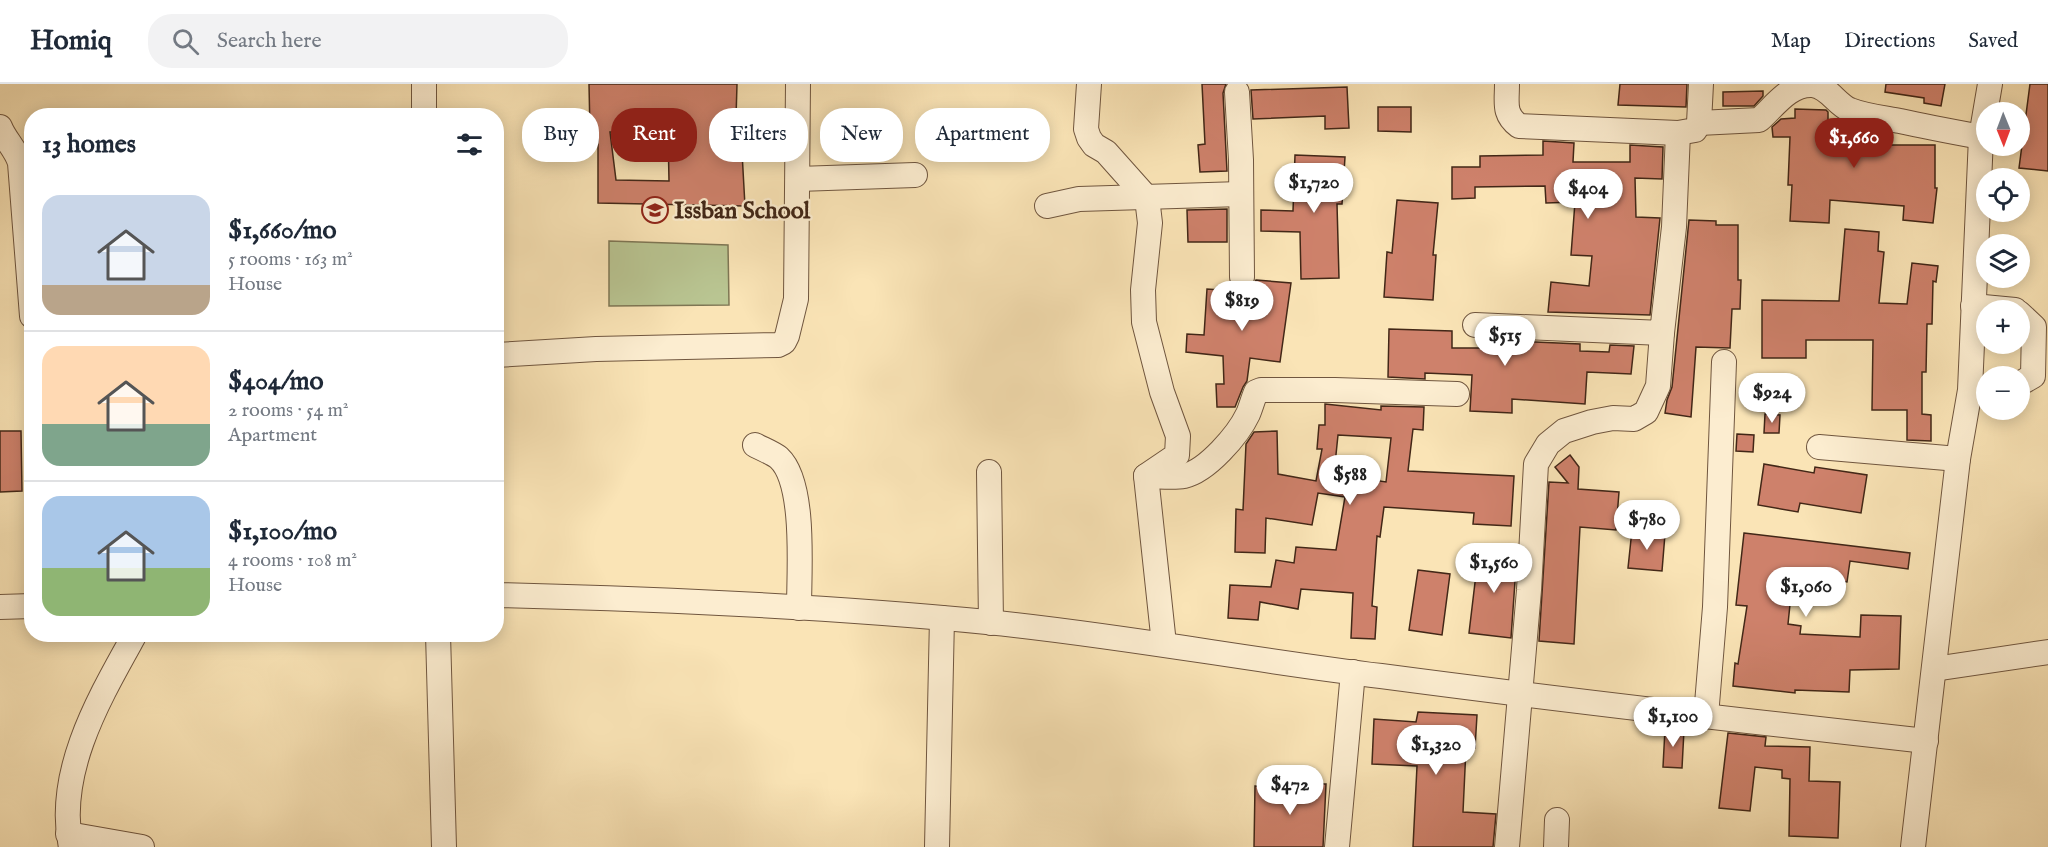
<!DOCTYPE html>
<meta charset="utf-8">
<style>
:root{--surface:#fff;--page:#f2f2f3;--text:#1f2937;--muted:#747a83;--line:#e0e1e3;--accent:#8f2418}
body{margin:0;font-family:"IM FELL English",serif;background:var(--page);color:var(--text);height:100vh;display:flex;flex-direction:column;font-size:22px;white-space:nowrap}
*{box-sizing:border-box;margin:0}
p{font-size:20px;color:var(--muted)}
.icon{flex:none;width:33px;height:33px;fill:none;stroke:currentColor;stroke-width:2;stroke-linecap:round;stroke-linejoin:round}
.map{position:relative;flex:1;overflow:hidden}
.drawer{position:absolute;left:24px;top:24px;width:480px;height:534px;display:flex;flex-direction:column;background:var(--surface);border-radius:24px;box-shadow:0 3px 15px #0003}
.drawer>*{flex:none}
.banner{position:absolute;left:522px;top:24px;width:570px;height:54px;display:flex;gap:12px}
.needle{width:39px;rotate:179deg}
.tools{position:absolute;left:1976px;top:18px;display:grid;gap:12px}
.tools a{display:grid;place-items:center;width:54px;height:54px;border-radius:50%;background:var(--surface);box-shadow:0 3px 15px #0003;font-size:30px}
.price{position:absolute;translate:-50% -51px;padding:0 14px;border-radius:21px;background:#fff;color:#222;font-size:20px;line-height:39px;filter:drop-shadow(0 2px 3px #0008)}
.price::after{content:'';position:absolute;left:50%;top:36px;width:18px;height:14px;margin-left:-9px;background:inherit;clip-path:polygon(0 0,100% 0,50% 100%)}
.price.active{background:var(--accent);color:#fff}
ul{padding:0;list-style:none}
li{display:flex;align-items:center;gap:18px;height:150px;padding:0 18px}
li+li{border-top:2px solid var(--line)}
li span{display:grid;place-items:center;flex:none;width:168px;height:120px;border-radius:18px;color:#555}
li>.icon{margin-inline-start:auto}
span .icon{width:72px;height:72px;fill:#fffc;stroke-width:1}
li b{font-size:26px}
h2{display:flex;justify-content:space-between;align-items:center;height:72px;padding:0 18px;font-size:26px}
.pill{padding:0 21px;border-radius:24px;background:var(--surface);box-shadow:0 3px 15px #0003;font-size:21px;line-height:54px}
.pill.active{background:var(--accent);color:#fff}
header{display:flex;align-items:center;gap:36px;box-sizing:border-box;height:84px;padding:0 30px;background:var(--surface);border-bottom:2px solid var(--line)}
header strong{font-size:28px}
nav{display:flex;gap:33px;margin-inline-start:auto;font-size:21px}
.search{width:420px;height:54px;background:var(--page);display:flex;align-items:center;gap:15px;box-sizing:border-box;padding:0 21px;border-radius:24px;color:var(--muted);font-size:22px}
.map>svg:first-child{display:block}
.garden{fill:#b9c592;stroke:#7e7654;stroke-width:1.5}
.building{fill:#ce816b;stroke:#422717;stroke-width:1.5;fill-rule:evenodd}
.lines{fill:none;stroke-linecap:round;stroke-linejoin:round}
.minor-casing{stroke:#70563f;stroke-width:26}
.minor{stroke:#fcedd0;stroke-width:24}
.labels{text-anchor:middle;stroke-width:4.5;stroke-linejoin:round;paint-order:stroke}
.poi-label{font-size:24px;font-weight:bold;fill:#422717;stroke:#fcedd0;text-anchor:start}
</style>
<header>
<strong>Homiq</strong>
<div class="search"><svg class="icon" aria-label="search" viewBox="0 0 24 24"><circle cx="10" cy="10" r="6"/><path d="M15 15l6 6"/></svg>Search here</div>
<nav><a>Map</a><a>Directions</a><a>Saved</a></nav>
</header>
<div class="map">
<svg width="2048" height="763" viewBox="0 0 2048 763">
<rect width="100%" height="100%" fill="#fae4b6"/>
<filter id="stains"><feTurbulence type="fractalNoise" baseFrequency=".00333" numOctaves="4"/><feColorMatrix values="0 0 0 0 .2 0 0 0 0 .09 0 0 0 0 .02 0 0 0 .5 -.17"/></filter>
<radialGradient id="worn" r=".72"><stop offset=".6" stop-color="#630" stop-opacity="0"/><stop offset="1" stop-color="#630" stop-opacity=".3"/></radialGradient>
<polygon class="garden" points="609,157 728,161 729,221 609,222"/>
<g class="building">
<path d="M589,0H737L735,68H742L745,122L598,119V48H590ZM610,48H668L669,97L616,96Z"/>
<polygon points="1202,0 1226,0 1223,9 1227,87 1200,88 1198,61 1205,60"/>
<polygon points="1620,0 1687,0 1686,23 1618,21"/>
<polygon points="1886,0 1945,0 1941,22 1924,19 1924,14 1885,8"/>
<polygon points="2030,0 2048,0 2048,87 2019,84"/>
<polygon points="1347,3 1349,44 1325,45 1325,32 1253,35 1251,6"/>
<polygon points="1763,7 1763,12 1754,22 1723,22 1723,8"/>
<polygon points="1378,23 1411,23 1411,48 1378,47"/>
<polygon points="1795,25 1826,26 1828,28 1828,39 1849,41 1889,50 1888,61 1935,61 1935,104 1937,104 1933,139 1903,136 1904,122 1830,116 1829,139 1790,137 1792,101 1788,101 1790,53 1773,53 1772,43 1781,35 1795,34"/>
<polygon points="1543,57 1574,59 1573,78 1630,78 1630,61 1663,63 1662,95 1635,94 1636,133 1660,134 1650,231 1548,228 1551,198 1589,202 1592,172 1571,171 1575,118 1546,119 1545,102 1475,103 1475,114 1452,115 1452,83 1480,83 1480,72 1543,71"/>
<polygon points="1295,71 1345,73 1342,120 1337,120 1339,194 1301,195 1300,148 1261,147 1261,126 1293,127"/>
<polygon points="1397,116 1438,119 1433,171 1436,171 1433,216 1384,213 1387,168 1392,169"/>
<polygon points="1227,125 1227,158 1188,158 1187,126"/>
<polygon points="1689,136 1716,137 1716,141 1738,141 1738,196 1741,196 1740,225 1732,225 1730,264 1696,263 1691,333 1665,329 1667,316 1672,303"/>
<polygon points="1845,145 1879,148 1878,167 1884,168 1879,219 1907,220 1912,179 1938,182 1936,198 1933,197 1932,240 1927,240 1926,288 1922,288 1922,330 1931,331 1931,357 1907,356 1907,326 1872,326 1873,256 1806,256 1806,274 1762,274 1762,216 1839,217"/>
<polygon points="1256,196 1291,199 1280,278 1250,274 1247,297 1243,303 1235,323 1217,323 1216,300 1224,300 1223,272 1186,268 1187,250 1204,251 1207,205 1251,208"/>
<polygon points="1389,245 1452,247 1452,264 1494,264 1494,256 1580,260 1580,267 1609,268 1610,261 1634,262 1631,290 1587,288 1585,320 1512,315 1512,329 1470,327 1472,291 1425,289 1425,295 1388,293"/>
<path d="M1325,320L1381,326V322L1424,323L1423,346L1413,345L1408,387L1514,392L1511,442L1473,440L1474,429L1384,423L1380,453L1377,452L1372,522L1377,523L1375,555L1351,554L1353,509L1301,505L1298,525L1260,518L1258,536L1228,534L1230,501L1271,503L1276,476L1294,479L1296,463L1336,466L1345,413L1318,409L1312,441L1266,434L1265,469L1235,468L1236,425L1243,426L1246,360L1254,348L1277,347L1278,390L1316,397L1322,365H1317L1319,341H1325ZM1338,351L1391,354L1386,398L1334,390Z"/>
<polygon points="1765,330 1780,331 1779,349 1764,349"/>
<polygon points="0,347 21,347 22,407 0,408"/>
<polygon points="1737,350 1754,351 1753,368 1736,367"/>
<polygon points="1570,371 1579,383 1578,405 1619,408 1616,446 1580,443 1574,560 1539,557 1549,398 1568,399 1555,383"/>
<polygon points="1764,380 1814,389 1815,383 1867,391 1861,429 1800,419 1798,428 1758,421"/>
<polygon points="1632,446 1665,450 1662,487 1628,484"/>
<polygon points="1744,449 1910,469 1908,485 1850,477 1847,498 1793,491 1788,540 1801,542 1800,550 1860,553 1861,531 1901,532 1899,585 1850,586 1849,608 1795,606 1795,609 1733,602 1735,579 1738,580 1747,522 1736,521"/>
<polygon points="1479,465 1517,469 1511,554 1469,549"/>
<polygon points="1418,486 1450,490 1442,551 1409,546"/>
<polygon points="1418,628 1477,631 1475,664 1466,664 1463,728 1496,730 1493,763 1413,763 1417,682 1372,680 1374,635 1416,638"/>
<polygon points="1665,645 1684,646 1682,684 1663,683"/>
<polygon points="1728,649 1766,653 1765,662 1810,663 1809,697 1840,698 1838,754 1789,752 1790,695 1782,694 1782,686 1755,683 1750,727 1719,724"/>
<polygon points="1297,700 1326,700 1323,763 1254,763 1255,702 1297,703"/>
</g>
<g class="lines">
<defs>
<g id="minor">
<polyline points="424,0 424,32"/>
<polyline points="1089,0 1086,45 1089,54 1094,61 1106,68 1147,114 1150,139 1143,206 1144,238 1162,308 1178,352 1177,371 1146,392 1164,560"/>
<path d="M1507,0C1507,19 1503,30 1519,42L1678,49L1695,46L1699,39L1701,0"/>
<polyline points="1237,8 1241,76 1242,193"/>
<path d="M1699,39L1759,36C1774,23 1789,0 1812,1C1828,2 1836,20 1850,26C1865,32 1884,34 1900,37C1927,43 1954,48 1981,53"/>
<path d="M0,43C5,56 16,65 20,79L32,232"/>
<polyline points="798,95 915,91"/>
<polyline points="1047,122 1079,115 1241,110"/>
<polyline points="1973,222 2015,226"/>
<polyline points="2019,229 2034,243 2033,292 2019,300"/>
<polyline points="1475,241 1662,249 1674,143 1678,49"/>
<polyline points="496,271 596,265 778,261 784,258 787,252 796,215 798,0"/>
<path d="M755,361C762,365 773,369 779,374C806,399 799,488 799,524"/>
<polyline points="1819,363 1958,375"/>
<polyline points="989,388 991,539"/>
<path d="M1146,392C1158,392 1173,394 1184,392C1207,387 1238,351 1248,330C1251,323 1253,315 1256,308L1261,306H1335L1457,310"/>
<path d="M496,511C660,515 824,522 987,538C1119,551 1249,576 1381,592C1562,616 1744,637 1926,657"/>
<polyline points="0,523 32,522"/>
<polyline points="438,550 444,763"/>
<polyline points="1934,585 2048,568"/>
<polyline points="1706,632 1715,523 1724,278"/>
<polyline points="68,750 142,763"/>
<path d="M71,763C55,688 100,613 135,550"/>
<polyline points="937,763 942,534"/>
<polyline points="1337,763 1353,588"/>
<polyline points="1507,763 1529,506 1536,380 1548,360 1564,347 1592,338 1613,334 1634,335 1646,328 1658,302 1662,249"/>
<polyline points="1556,763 1557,736"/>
<polyline points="1913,763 1958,375 1970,306 1981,53 1990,0"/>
</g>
</defs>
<use href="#minor" class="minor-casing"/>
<use href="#minor" class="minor"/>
</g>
<defs>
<symbol id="school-ring" viewBox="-11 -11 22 22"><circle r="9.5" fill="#fcedd0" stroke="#8f2418" stroke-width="1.5"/><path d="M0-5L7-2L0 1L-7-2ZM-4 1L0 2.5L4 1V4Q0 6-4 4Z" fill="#8f2418"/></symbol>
</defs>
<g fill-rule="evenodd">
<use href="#school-ring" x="640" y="111" width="30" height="30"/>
</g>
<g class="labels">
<g class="poi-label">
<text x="674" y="134">Issban School</text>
</g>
</g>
<rect width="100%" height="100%" filter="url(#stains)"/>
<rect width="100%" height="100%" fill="url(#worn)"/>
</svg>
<div class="tools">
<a><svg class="needle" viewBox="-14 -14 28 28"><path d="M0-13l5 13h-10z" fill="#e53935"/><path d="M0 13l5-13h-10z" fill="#747a83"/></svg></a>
<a><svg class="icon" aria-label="locate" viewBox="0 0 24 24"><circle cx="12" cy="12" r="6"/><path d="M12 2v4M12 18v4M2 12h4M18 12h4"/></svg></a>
<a><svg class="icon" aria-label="layers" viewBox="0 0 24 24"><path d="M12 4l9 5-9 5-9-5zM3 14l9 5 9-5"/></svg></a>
<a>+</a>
<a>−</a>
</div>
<b class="price active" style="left:1854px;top:85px">$1,660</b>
<b class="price" style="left:1314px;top:130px">$1,720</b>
<b class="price" style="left:1588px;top:136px">$404</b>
<b class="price" style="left:1242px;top:248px">$819</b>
<b class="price" style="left:1505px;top:283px">$515</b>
<b class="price" style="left:1772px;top:340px">$924</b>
<b class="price" style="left:1350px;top:422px">$588</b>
<b class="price" style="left:1647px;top:467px">$780</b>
<b class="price" style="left:1494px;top:510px">$1,560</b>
<b class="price" style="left:1806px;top:534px">$1,060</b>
<b class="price" style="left:1673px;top:664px">$1,100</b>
<b class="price" style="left:1436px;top:692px">$1,320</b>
<b class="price" style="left:1290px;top:732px">$472</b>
<div class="banner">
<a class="pill">Buy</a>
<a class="pill active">Rent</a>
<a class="pill">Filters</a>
<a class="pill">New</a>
<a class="pill">Apartment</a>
</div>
<section class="drawer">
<h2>13 homes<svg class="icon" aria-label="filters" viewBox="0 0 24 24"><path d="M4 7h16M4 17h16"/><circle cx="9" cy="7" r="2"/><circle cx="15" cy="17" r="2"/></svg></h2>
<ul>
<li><span style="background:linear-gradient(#c9d6e8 75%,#b9a48a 0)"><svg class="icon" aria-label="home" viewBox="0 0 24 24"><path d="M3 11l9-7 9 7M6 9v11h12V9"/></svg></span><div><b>$1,660/mo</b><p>5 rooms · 163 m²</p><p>House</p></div></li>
<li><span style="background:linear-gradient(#ffd9b3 65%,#7fa58c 0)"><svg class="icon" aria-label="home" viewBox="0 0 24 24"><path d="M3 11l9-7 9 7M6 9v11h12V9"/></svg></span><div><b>$404/mo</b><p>2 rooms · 54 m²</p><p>Apartment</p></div></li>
<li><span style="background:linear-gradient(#a9c7e8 60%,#8fb573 0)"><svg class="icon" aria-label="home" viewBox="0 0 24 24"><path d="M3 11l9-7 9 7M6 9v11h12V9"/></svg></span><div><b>$1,100/mo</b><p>4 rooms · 108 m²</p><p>House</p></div></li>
</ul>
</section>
</div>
